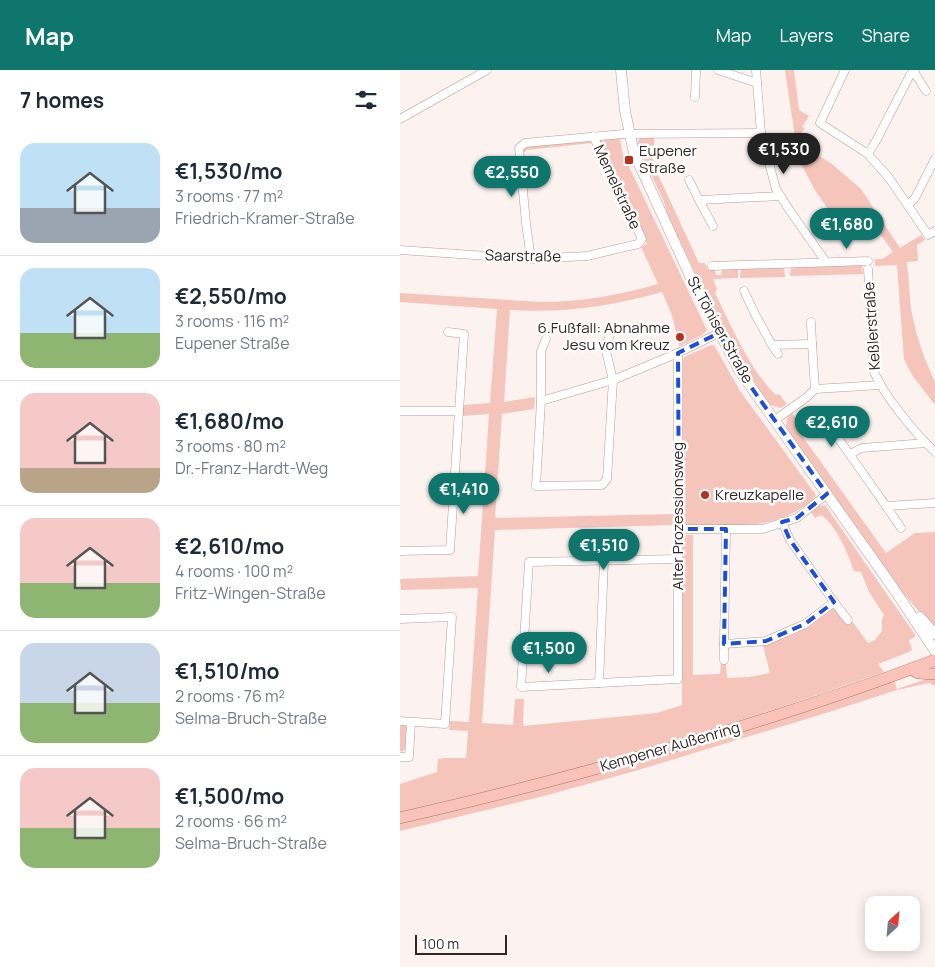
<!DOCTYPE html>
<meta charset="utf-8">
<style>
:root{--surface:#fff;--page:#f6f6f7;--text:#1f2937;--muted:#747a83;--line:#e0e1e3;--accent:#0f766e}
body{margin:0;font-family:Manrope,sans-serif;background:var(--page);color:var(--text);height:100vh;display:flex;flex-direction:column;font-size:19px;white-space:nowrap}
*{box-sizing:border-box;margin:0}
p{font-size:16px;color:var(--muted)}
.icon{flex:none;width:28px;height:28px;fill:none;stroke:currentColor;stroke-width:2;stroke-linecap:round;stroke-linejoin:round}
.map{position:relative;flex:1;overflow:hidden}
.drawer{display:flex;flex-direction:column;background:var(--surface);width:400px}
.drawer>*{flex:none}
.needle{width:32px;rotate:26deg}
.buttons{position:absolute;left:465px;top:826px;display:grid;gap:10px}
.buttons a{display:grid;place-items:center;width:55px;height:55px;border-radius:10px;background:var(--surface);box-shadow:0 2px 12px #0003;font-size:25px}
.scale{position:absolute;left:15px;bottom:12px;width:92px;box-sizing:border-box;padding-left:5px;border:2px solid #302726;border-top:0;font-size:14px;line-height:18px;white-space:nowrap;color:#302726;-webkit-text-stroke:4px #fff;paint-order:stroke}
.price{position:absolute;translate:-50% -42px;padding:0 11px;border-radius:18px;background:var(--accent);color:#fff;font-size:16px;line-height:32px;filter:drop-shadow(0 1px 2px #0008)}
.price::after{content:'';position:absolute;left:50%;top:30px;width:15px;height:11px;margin-left:-8px;background:inherit;clip-path:polygon(0 0,100% 0,50% 100%)}
.price.on{background:#222;color:#fff}
ul{padding:0;list-style:none}
li{display:flex;align-items:center;gap:15px;height:125px;padding:0 20px}
li+li{border-top:1px solid var(--line)}
li span{display:grid;place-items:center;flex:none;width:140px;height:100px;border-radius:15px;color:#555}
li>.icon{margin-inline-start:auto}
span .icon{width:60px;height:60px;fill:#fffc;stroke-width:1}
li b{font-size:21px}
h2{display:flex;justify-content:space-between;align-items:center;height:60px;padding:0 20px;font-size:21px}
header{display:flex;align-items:center;gap:30px;box-sizing:border-box;height:70px;padding:0 25px;background:var(--accent);color:#fff}
header strong{font-size:24px}
nav{display:flex;gap:28px;margin-inline-start:auto;font-size:18px}
main{display:flex;flex:1;min-height:0}
.map>svg:first-child{display:block}
.green{fill:#f5c5bc}
.lines{fill:none;stroke-linecap:round;stroke-linejoin:round}
.minor-casing{stroke:#b49e99;stroke-width:9}
.secondary-casing{stroke:#b49e99;stroke-width:11}
.primary-casing{stroke:#b07267;stroke-width:12}
.minor{stroke:#fff;stroke-width:8}
.secondary{stroke:#fff;stroke-width:10}
.primary{stroke:#f9c3b9;stroke-width:11}
.marked{fill:none;stroke:#1d4ed8;stroke-width:4;stroke-dasharray:10 6;stroke-linejoin:round}
.poi-dot{fill:#bb2e1b;stroke:#fff;stroke-width:2}
.labels{text-anchor:middle;stroke-width:5;stroke-linejoin:round;paint-order:stroke}
.poi-label{font-size:15px;fill:#302726;stroke:#fff;text-anchor:start}
.street-label{font-size:15px;fill:#302726;stroke:#fff}
</style>
<header>
<strong>Map</strong>
<nav><a>Map</a><a>Layers</a><a>Share</a></nav>
</header>
<main>
<section class="drawer">
<h2>7 homes<svg class="icon" aria-label="filters" viewBox="0 0 24 24"><path d="M4 7h16M4 17h16"/><circle cx="9" cy="7" r="2"/><circle cx="15" cy="17" r="2"/></svg></h2>
<ul>
<li><span style="background:linear-gradient(#bfe0f5 65%,#9aa5b1 0)"><svg class="icon" aria-label="home" viewBox="0 0 24 24"><path d="M3 11l9-7 9 7M6 9v11h12V9"/></svg></span><div><b>€1,530/mo</b><p>3 rooms · 77 m²</p><p>Friedrich-Kramer-Straße</p></div></li>
<li><span style="background:linear-gradient(#bfe0f5 65%,#8fb573 0)"><svg class="icon" aria-label="home" viewBox="0 0 24 24"><path d="M3 11l9-7 9 7M6 9v11h12V9"/></svg></span><div><b>€2,550/mo</b><p>3 rooms · 116 m²</p><p>Eupener Straße</p></div></li>
<li><span style="background:linear-gradient(#f6c9c9 75%,#b9a48a 0)"><svg class="icon" aria-label="home" viewBox="0 0 24 24"><path d="M3 11l9-7 9 7M6 9v11h12V9"/></svg></span><div><b>€1,680/mo</b><p>3 rooms · 80 m²</p><p>Dr.-Franz-Hardt-Weg</p></div></li>
<li><span style="background:linear-gradient(#f6c9c9 65%,#8fb573 0)"><svg class="icon" aria-label="home" viewBox="0 0 24 24"><path d="M3 11l9-7 9 7M6 9v11h12V9"/></svg></span><div><b>€2,610/mo</b><p>4 rooms · 100 m²</p><p>Fritz-Wingen-Straße</p></div></li>
<li><span style="background:linear-gradient(#c9d6e8 60%,#8fb573 0)"><svg class="icon" aria-label="home" viewBox="0 0 24 24"><path d="M3 11l9-7 9 7M6 9v11h12V9"/></svg></span><div><b>€1,510/mo</b><p>2 rooms · 76 m²</p><p>Selma-Bruch-Straße</p></div></li>
<li><span style="background:linear-gradient(#f6c9c9 60%,#8fb573 0)"><svg class="icon" aria-label="home" viewBox="0 0 24 24"><path d="M3 11l9-7 9 7M6 9v11h12V9"/></svg></span><div><b>€1,500/mo</b><p>2 rooms · 66 m²</p><p>Selma-Bruch-Straße</p></div></li>
</ul>
</section>
<div class="map">
<svg width="535" height="897" viewBox="0 0 535 897">
<rect width="100%" height="100%" fill="#fcf2f0"/>
<g class="green">
<polygon points="385,0 394,0 399,40 409,46 402,57 405,58 402,62 405,77 432,94 461,119 500,178 521,165 525,170 517,175 518,191 507,192 511,239 516,262 524,287 535,312 535,335 512,305 504,289 497,195 475,196 475,189 482,189 493,182 478,161 449,161 441,157 416,122 401,94 397,80"/>
<path d="M220,67L222,82L307,260L302,265L280,276L279,275L272,245L262,222C207,237 167,243 110,240L104,332L135,327L134,339L102,344L95,448L274,444V455L95,460L82,653L113,655L115,629H124L123,656L257,643L282,635L283,467L286,465H293V605L320,604L321,592H326L327,608L349,607L370,603L363,576L397,563L435,537L447,554L452,551L468,573L475,570L482,561V549L484,545L469,522L461,502L454,501C449,486 436,454 421,445L415,448L411,442L419,436L425,435L516,566L509,570L512,580L509,582L478,594L484,602L379,638L197,695L0,744V714L37,702L38,689L45,688H66L68,661L49,660L50,651L69,652L78,518L1,520L0,509L78,506L89,344L63,346V335L90,333L97,239L0,232V223L140,232C181,232 219,225 258,214L241,177L247,174L198,69Z"/>
<path d="M244,67H254V81L252,82L254,96L299,193H305L308,199L315,200L316,205H321L322,200L336,198L338,199V208L313,209L317,219L315,223C331,255 350,301 376,325L379,324L387,334L381,338L370,335L331,276L269,149L264,132L237,74L239,69Z"/>
<polygon points="191,70 192,73 127,80 122,84 122,80 126,76"/>
<polygon points="462,195 463,204 390,206 391,196"/>
<polygon points="384,197 385,207 340,208 341,198"/>
<path d="M311,275H314L340,321L416,425C412,432 405,436 398,440C364,461 322,455 284,455L283,454V289L284,287Z"/>
<polygon points="392,343 399,353 397,354 403,367 486,483 515,463 535,462 535,559 500,520 407,389 386,357 387,348"/>
<polygon points="535,606 535,616 529,613 497,620 426,643 235,701 144,726 0,761 0,752 494,610 497,619"/>
<polygon points="0,653 4,653 7,657 6,678 2,682 0,681"/>
</g>
<g class="lines">
<defs>
<g id="minor">
<polyline points="318,0 357,13"/>
<polyline points="356,0 361,63 376,119 390,141 426,192"/>
<polyline points="445,0 420,53 468,84 489,108 528,165 535,161"/>
<polyline points="513,0 526,21"/>
<polyline points="295,27 296,0"/>
<polyline points="0,49 87,0"/>
<polyline points="468,84 476,71 510,5 515,2"/>
<polyline points="289,110 299,130"/>
<polyline points="508,135 515,128 535,89"/>
<polyline points="313,156 299,130 380,126"/>
<polyline points="0,180 131,189 187,186 238,174 242,169 193,66"/>
<polyline points="131,189 126,153 119,78 125,73 223,64 361,63"/>
<polyline points="312,196 468,191"/>
<path d="M468,199L474,302C485,327 515,363 535,382"/>
<polyline points="344,221 356,246 372,275 412,274 415,319"/>
<polyline points="411,252 412,274"/>
<polyline points="146,269 141,281 141,331 136,416 202,415 207,409 213,310 205,277 211,263"/>
<polyline points="372,275 378,284"/>
<polyline points="278,283 278,609 121,617 129,492 279,489"/>
<polyline points="141,331 213,310 278,283 319,263"/>
<polyline points="0,341 59,341"/>
<polyline points="375,350 407,327 415,319 480,315"/>
<polyline points="431,358 486,436 535,433"/>
<polyline points="450,384 462,378 526,373"/>
<polyline points="486,436 501,458"/>
<polyline points="279,459 363,459 397,448 427,424"/>
<polyline points="326,459 324,574 366,571 405,554 434,532 390,470 382,452"/>
<polyline points="0,481 50,480 64,264 48,262"/>
<polyline points="434,532 448,550"/>
<polyline points="0,549 52,547 45,654 0,651"/>
<polyline points="324,590 324,574"/>
<polyline points="199,613 204,490"/>
<polyline points="0,687 9,687 11,652"/>
</g>
<g id="secondary">
<polyline points="221,0 225,41 234,83 291,208 339,300 494,519 535,581"/>
<polyline points="520,547 535,564"/>
</g>
<g id="primary">
<polyline points="511,599 518,603 535,604"/>
<path d="M0,748C181,706 361,656 535,590"/>
</g>
</defs>
<use href="#minor" class="minor-casing"/>
<use href="#secondary" class="secondary-casing"/>
<use href="#primary" class="primary-casing"/>
<use href="#minor" class="minor"/>
<use href="#secondary" class="secondary"/>
<use href="#primary" class="primary"/>
</g>
<path class="marked" d="M319,263L339,300L427,424L397,448L382,452L390,470L434,532L405,554L366,571L324,574L326,459H279L278,283Z"/>
<g class="poi-dot">
<rect x="224" y="85" width="10" height="10" rx="2.5"/>
<circle cx="280" cy="267" r="5"/>
<circle cx="305" cy="425" r="5"/>
</g>
<g class="labels">
<g class="poi-label">
<text x="239" y="86">Eupener<tspan x="239" dy="17">Straße</tspan></text>
<text x="270" y="263" text-anchor="end">6.Fußfall: Abnahme<tspan x="270" dy="17">Jesu vom Kreuz</tspan></text>
<text x="315" y="430">Kreuzkapelle</text>
</g>
<g class="street-label">
<text transform="translate(217 117) rotate(65)" y="5">Memelstraße</text>
<text transform="translate(123 186) rotate(1)" y="5">Saarstraße</text>
<text transform="translate(472 256) rotate(-94)" y="5">Keßlerstraße</text>
<text transform="translate(320 260) rotate(61)" y="5">St.Töniser Straße</text>
<text transform="translate(278 446) rotate(-90)" y="5">Alter Prozessionsweg</text>
<text transform="translate(270 677) rotate(-16)" y="5">Kempener Außenring</text>
</g>
</g>
</svg>
<div class="buttons">
<a><svg class="needle" viewBox="-14 -14 28 28"><path d="M0-13l5 13h-10z" fill="#e53935"/><path d="M0 13l5-13h-10z" fill="#747a83"/></svg></a>
</div>
<div class="scale">100 m</div>
<b class="price on" style="left:384px;top:105px">€1,530</b>
<b class="price" style="left:112px;top:128px">€2,550</b>
<b class="price" style="left:447px;top:180px">€1,680</b>
<b class="price" style="left:432px;top:378px">€2,610</b>
<b class="price" style="left:64px;top:445px">€1,410</b>
<b class="price" style="left:204px;top:501px">€1,510</b>
<b class="price" style="left:149px;top:604px">€1,500</b>
</div>
</main>
